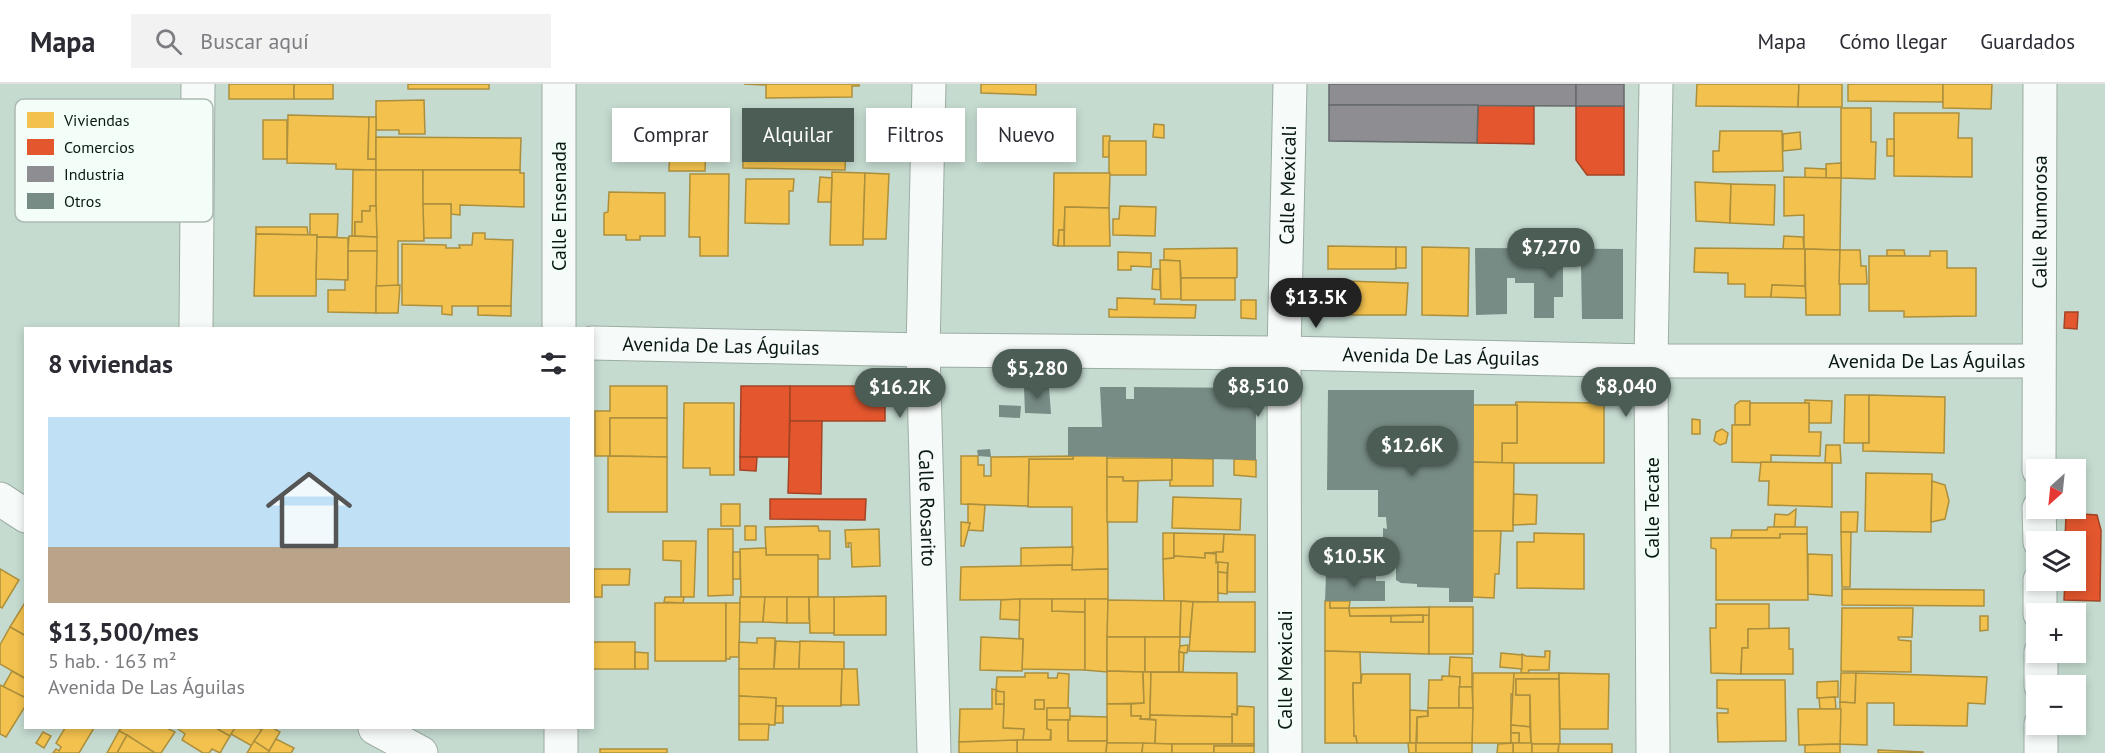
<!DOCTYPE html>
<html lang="es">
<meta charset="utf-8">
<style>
:root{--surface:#fff;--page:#f2f2f3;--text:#2b2b33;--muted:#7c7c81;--line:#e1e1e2;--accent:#4b5d54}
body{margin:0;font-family:"PT Sans",sans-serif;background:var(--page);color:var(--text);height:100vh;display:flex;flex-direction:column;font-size:22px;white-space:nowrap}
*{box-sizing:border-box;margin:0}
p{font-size:20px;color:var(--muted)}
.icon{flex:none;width:33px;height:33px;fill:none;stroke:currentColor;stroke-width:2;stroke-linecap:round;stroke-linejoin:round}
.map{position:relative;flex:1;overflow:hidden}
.drawer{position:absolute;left:24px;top:243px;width:570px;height:402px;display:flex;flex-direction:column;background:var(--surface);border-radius:0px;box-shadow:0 3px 9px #0003}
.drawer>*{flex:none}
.banner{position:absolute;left:612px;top:24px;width:570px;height:54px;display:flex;gap:12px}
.needle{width:39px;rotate:207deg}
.tools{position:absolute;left:2026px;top:375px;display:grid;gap:12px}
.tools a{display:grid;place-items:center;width:60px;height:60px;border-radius:0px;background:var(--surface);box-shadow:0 3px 9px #0003;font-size:30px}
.price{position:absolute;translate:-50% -51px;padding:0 14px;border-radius:21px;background:var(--accent);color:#fff;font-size:20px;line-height:39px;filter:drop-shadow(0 2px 3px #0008)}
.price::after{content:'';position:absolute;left:50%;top:36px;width:18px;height:14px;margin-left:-9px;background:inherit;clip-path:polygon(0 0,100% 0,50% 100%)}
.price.on{background:#222;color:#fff}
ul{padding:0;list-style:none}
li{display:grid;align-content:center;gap:12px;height:318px;padding:0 24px}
li span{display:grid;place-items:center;height:186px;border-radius:0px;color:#555}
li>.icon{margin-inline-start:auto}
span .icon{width:108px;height:108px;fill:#fffc;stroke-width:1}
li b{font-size:26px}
h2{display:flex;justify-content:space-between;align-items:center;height:72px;padding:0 24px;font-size:26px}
.tag{padding:0 21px;border-radius:0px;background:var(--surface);box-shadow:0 3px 9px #0003;font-size:21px;line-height:54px}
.tag.on{background:var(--accent);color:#fff}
header{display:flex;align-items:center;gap:36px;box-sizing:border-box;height:84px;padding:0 30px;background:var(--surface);border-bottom:2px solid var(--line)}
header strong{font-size:28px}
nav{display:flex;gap:33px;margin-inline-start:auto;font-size:21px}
.search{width:420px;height:54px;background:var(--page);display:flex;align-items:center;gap:15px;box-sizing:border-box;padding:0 21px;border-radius:0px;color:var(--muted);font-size:22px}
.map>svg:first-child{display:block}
.homes{fill:#f2c14e;stroke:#ac8f3c;stroke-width:1.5;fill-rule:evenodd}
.shops{fill:#e4572e;stroke:#a24425;stroke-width:1.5}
.industry{fill:#8d8d92;stroke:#656a6b;stroke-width:1.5}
.building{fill:#778c85}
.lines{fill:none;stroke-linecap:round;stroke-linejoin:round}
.street-casing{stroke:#9cada4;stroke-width:35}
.secondary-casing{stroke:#9cada4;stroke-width:35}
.street{stroke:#f6faf8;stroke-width:33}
.secondary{stroke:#f6faf8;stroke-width:33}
.labels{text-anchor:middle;stroke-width:6;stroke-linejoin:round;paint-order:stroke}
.street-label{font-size:20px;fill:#091911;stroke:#f2fef7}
.key{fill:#f2fef7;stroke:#acb9b2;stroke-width:1.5}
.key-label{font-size:16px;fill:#091911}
</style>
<header>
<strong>Mapa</strong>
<div class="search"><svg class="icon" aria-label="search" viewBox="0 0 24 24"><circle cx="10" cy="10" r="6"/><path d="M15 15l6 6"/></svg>Buscar aquí</div>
<nav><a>Mapa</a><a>Cómo llegar</a><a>Guardados</a></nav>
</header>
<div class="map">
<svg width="2105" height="669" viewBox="0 0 2105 669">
<rect width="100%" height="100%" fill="#c5dbd0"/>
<g class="homes">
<rect x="229" y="0" width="65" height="15"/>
<rect x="294" y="0" width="39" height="15"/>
<rect x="408" y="0" width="81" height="5"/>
<polygon points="744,0 859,0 859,2 852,2 852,13 766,14 766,1"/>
<polygon points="981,0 1036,0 1036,11 981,9"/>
<polygon points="1697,0 1799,0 1798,23 1696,22"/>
<polygon points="1799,0 1842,0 1842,23 1798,23"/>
<polygon points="1848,0 1943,0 1943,18 1848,17"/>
<polygon points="1943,0 1992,0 1991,25 1943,24"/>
<polygon points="424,16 425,50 399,50 399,46 376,46 376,17"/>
<polygon points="1841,24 1871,24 1871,58 1876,58 1875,95 1841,94"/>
<polygon points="1894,29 1959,29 1958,54 1972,54 1972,93 1894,92"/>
<polygon points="288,31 369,33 368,75 376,75 376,86 336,85 336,80 287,79"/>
<polygon points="369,33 376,33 376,75 368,75"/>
<polygon points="671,33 707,33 705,87 669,87"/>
<rect x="263" y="36" width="24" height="39"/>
<polygon points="1154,40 1164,41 1164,54 1153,53"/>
<polygon points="1720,47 1782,47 1783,87 1713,88 1713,67 1719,67"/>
<polygon points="1800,48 1801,65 1783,67 1783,50"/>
<polygon points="819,51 837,52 837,59 819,58"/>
<polygon points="1103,52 1110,52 1109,73 1103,73"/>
<polygon points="376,53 521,54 520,86 376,86"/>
<rect x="1887" y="55" width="7" height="17"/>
<polygon points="743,56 846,59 845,86 743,84"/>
<rect x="1109" y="57" width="37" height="34"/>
<polygon points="1841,79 1841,94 1826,94 1826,80"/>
<polygon points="1805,84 1826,85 1826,94 1805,94"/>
<polygon points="353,86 376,86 376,122 370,122 370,127 362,127 362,138 355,138 355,152 352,152"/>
<polygon points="376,86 423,86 424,157 398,157 398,203 376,202"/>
<polygon points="423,86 520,86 520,89 524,89 524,123 460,121 460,131 451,130 451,120 423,120"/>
<polygon points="832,88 865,89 863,161 830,161"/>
<polygon points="865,89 889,90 886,155 863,155"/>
<polygon points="1054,89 1110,89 1109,124 1065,123 1064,146 1059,146 1058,162 1053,161"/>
<polygon points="690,90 729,90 728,172 700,172 700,153 689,153"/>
<polygon points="820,93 832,94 831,118 818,118"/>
<polygon points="1784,93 1841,94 1840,166 1804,165 1804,131 1784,132"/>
<polygon points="746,95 794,95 793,107 789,107 789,140 745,139"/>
<polygon points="1695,98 1731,100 1730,139 1696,137"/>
<polygon points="1731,100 1775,101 1774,141 1730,139"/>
<polygon points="609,108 665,109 665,152 640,152 640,156 626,156 626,151 604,151 604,129 608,128"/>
<polygon points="423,120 451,120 451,154 424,154"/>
<polygon points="370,122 376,122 377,153 355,152 355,138 362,138 362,127 370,127"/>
<polygon points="1120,122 1156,123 1155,152 1113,151 1113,135 1119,135"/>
<polygon points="1065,123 1109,124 1110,162 1064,162"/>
<polygon points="310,130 338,130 337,153 317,153 317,151 310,151"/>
<polygon points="256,143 307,143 308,151 256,150"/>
<polygon points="1059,146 1064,146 1064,162 1058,162"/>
<polygon points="473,149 485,149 485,155 513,156 511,222 452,222 452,231 442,230 442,222 402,221 402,160 446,161 446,164 460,164 459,161 472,161"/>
<polygon points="256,150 317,151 316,212 254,212"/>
<polygon points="349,152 377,153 377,167 348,167"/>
<polygon points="1784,152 1803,153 1804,165 1783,165"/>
<polygon points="317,153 348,154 348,196 316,195"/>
<polygon points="1328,162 1396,163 1396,185 1328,185"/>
<rect x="1396" y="163" width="10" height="21"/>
<polygon points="1422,163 1469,164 1468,232 1422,231"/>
<polygon points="1237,164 1237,193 1235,194 1181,194 1180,177 1164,176 1164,165"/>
<polygon points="1695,164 1805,165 1805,202 1772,201 1771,213 1745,213 1745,200 1728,200 1728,189 1694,188"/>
<polygon points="1805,165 1840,166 1840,231 1806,231"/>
<polygon points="1840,166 1860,166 1861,182 1866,182 1867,200 1839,200"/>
<polygon points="1887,166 1904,166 1905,172 1887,172"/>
<polygon points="348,167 377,167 376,229 328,228 328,206 345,206 345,196 348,196"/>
<polygon points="1930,167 1947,167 1947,184 1976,184 1976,232 1904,233 1904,227 1869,227 1869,172 1930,172"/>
<polygon points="1118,168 1151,169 1151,183 1131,182 1131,186 1118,186"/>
<polygon points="1160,176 1180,177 1181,215 1161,215"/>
<polygon points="1153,185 1160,185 1160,206 1152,205"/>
<rect x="1181" y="194" width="54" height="22"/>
<polygon points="1344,197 1408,199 1406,231 1344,231"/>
<polygon points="400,201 398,229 376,229 376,202"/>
<polygon points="1772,201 1805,202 1806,214 1771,213"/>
<polygon points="1117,214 1155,215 1154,220 1196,221 1195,234 1109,233 1109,225 1117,226"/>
<polygon points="1241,216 1256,216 1256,235 1241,234"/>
<polygon points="478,222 511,222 511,232 478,231"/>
<polygon points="610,302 667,302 667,334 610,334 610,372 595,372 595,327 610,327"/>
<polygon points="1845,311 1869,311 1869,359 1844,359"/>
<polygon points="1869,311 1945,313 1944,369 1863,367 1863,359 1869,359"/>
<polygon points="1805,316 1832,317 1831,339 1809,339 1809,319 1805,319"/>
<polygon points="1740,317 1750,317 1750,341 1735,341 1735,321"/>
<polygon points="1516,318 1604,319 1604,379 1502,379 1502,359 1517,359 1517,321 1515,322"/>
<polygon points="684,319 734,319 734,391 710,391 710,384 683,384"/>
<polygon points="1750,319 1809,319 1809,348 1821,348 1820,372 1771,371 1771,379 1732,378 1732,341 1750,341"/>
<polygon points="1473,321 1517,321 1517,359 1502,359 1502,379 1473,378"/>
<polygon points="610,334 667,334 667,373 610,372"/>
<polygon points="1692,335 1700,336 1700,350 1692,350"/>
<polygon points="1722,345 1728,349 1726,359 1720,361 1714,357 1716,348"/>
<polygon points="1826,361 1840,361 1841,379 1825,379"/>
<polygon points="1107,371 1108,485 1072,486 1072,423 1028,423 1029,375 1073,375 1073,372"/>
<polygon points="608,372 667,373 667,428 608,428"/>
<polygon points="961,372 978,372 978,381 984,381 984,392 991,392 991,373 1073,372 1073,375 1029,375 1028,422 961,420"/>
<polygon points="1107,374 1172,374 1172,396 1123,397 1123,393 1107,393"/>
<polygon points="1172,374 1213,375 1213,402 1170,402 1170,396 1172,396"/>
<polygon points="1234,375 1256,376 1256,393 1234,391"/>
<polygon points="1473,378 1514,379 1513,447 1473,447"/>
<polygon points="1761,378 1832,379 1832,423 1768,421 1769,397 1759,397"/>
<polygon points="1866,389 1932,390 1931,448 1865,447"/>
<polygon points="1107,393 1123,393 1123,397 1138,397 1137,438 1107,438"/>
<polygon points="1932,397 1945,401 1949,417 1945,435 1931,438"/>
<polygon points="1514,410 1537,411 1536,440 1513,441"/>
<polygon points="1173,413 1241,415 1240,446 1172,444"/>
<rect x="721" y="420" width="19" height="22"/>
<polygon points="968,420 985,421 983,447 968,446 970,439 968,439"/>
<polygon points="1796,425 1795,443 1774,443 1775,430 1788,431"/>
<polygon points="1841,428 1858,428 1857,448 1841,448"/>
<polygon points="961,438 970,439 964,462 961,462"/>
<rect x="745" y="442" width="11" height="14"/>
<polygon points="818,442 819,447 830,447 830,475 818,475 818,471 766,471 765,443"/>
<polygon points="1768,443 1807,443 1807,450 1780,450 1780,454 1731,454 1732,446 1767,446"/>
<polygon points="708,445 733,445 733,511 708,512"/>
<polygon points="879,445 880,482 852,483 851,459 848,459 849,463 846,463 845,446"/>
<polygon points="1473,447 1501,447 1499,490 1495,490 1494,514 1473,513"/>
<polygon points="1841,448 1851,448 1850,503 1842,503"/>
<polygon points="1163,449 1174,449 1174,474 1163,475"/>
<polygon points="1174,449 1224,450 1223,468 1205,469 1205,474 1174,472"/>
<polygon points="1534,449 1584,450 1584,505 1517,504 1517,458 1534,458"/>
<polygon points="1224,450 1255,451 1255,508 1227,508 1228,479 1216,479 1216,468 1223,468"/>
<polygon points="1780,450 1807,450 1808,516 1716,516 1716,465 1711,464 1711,454 1780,454"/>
<polygon points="663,457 696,457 694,513 681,513 681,477 663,476"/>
<polygon points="1073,463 1072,481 1021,482 1021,464"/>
<polygon points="766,464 766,471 818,471 818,513 741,513 740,465"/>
<rect x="733" y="468" width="7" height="27"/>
<polygon points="1205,469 1216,470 1216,479 1218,478 1218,518 1164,517 1163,475 1174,474 1174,472 1205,474"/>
<polygon points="1808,470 1832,471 1832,512 1808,510"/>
<polygon points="1218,478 1228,479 1227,489 1218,488"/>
<polygon points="1072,481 1072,486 1108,485 1108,515 960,516 961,483"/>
<polygon points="0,485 19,496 2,524 0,523"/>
<polygon points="594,485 630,485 629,501 602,501 602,513 594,513"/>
<polygon points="1218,488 1227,489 1227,510 1218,509"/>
<polygon points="1842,505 1984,506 1984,522 1842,521"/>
<polygon points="886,512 886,551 834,551 834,513"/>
<polygon points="665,513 684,513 683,519 664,518"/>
<polygon points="740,513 765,513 763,538 739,538"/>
<polygon points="765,513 787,513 787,539 763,538"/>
<polygon points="787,513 809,513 809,535 810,534 811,539 787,539"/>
<polygon points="809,513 834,513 834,549 810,549"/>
<polygon points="1020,515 1020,536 1000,535 1001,516"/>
<polygon points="1020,515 1052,515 1052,527 1085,528 1085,586 1022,585 1023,555 1019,554"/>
<polygon points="1052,515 1085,515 1085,528 1052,527"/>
<polygon points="1085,515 1108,515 1107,588 1085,586"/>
<polygon points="1108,516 1181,517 1180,553 1107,553"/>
<polygon points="26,517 26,552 10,543"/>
<polygon points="1181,517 1193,518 1190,553 1180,553"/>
<polygon points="1325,517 1330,517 1330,524 1349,524 1350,532 1391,532 1391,538 1423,538 1423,531 1429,531 1429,570 1325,567"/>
<polygon points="1330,517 1350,517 1349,524 1330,524"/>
<polygon points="1193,518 1255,518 1255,568 1189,567"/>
<rect x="655" y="519" width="71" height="58"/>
<polygon points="726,519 740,519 739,573 730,573 730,575 726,575"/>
<polygon points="1716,520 1769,520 1769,545 1748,545 1748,564 1742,564 1741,590 1711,589 1710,544 1716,544"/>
<rect x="1429" y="523" width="44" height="47"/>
<polygon points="1429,523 1429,531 1350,532 1349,524"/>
<polygon points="1842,524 1913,524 1912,553 1898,553 1899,556 1911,557 1911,588 1841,587"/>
<polygon points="1423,531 1423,538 1391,538 1391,532"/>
<polygon points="1980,532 1988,532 1988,546 1980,547"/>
<polygon points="10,543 26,552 26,595 0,580 0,561"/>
<polygon points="1789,544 1789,565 1793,565 1793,590 1741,590 1742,564 1748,564 1748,545"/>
<polygon points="981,553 1023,555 1022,587 980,586"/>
<polygon points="1107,553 1145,553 1145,588 1107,587"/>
<polygon points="1145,553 1180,553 1179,588 1145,588"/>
<polygon points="757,554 775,554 774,585 739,585 739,558 757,559"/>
<polygon points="776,557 800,558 799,585 774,585"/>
<polygon points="800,557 844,558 844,585 799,585"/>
<rect x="593" y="558" width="42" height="27"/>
<polygon points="1188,561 1187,569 1179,568 1180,562"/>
<polygon points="1325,567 1360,568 1361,599 1353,599 1354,652 1356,652 1357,659 1325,659"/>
<polygon points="1545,567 1550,567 1549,586 1529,586 1528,589 1521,589 1522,570 1526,572 1545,573"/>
<polygon points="635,568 648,569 648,585 635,585"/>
<polygon points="1179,568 1184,569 1183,588 1179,588"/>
<polygon points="1501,569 1522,571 1522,585 1500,583"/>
<polygon points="1450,573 1472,574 1472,603 1459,603 1460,593 1449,592"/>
<polygon points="739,585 842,585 841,622 776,622 776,614 739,612"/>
<polygon points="842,585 857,585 859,621 841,621"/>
<polygon points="12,587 26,595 26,614 3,603"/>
<polygon points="1107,587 1143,588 1144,619 1107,620"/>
<polygon points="1143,588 1151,588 1150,635 1140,635 1141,632 1131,632 1131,620 1144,619"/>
<polygon points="1151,588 1237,589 1237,631 1232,630 1232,633 1150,631"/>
<path d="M1025,589H1048V594H1057L1058,589L1069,590L1068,624H1047V645L1051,646L1050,656H1023L1024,645L1003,644L1004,608H996L997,593H1025ZM1035,616H1044V625H1035Z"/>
<polygon points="1473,589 1514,589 1514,610 1511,610 1511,659 1472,659"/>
<polygon points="1514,589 1559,589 1559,595 1516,595 1516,611 1530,611 1530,643 1511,641"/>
<polygon points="1559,589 1609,590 1608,645 1560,645"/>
<polygon points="1841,589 1856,589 1855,619 1840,618"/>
<polygon points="1856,589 1987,593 1985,620 1968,619 1967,642 1894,641 1894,619 1867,619 1867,661 1840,660 1840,618 1855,619"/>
<polygon points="1362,590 1410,590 1410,659 1357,659 1356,652 1354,652 1353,599 1361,599"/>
<polygon points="1442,592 1460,593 1459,624 1428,624 1429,596 1442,596"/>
<polygon points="1516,595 1559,595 1560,660 1531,660 1530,611 1516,611"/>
<polygon points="1717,596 1785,596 1786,657 1718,658 1717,629 1728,629 1728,625 1717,624"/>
<polygon points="1838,597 1838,613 1817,614 1817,598"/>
<polygon points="0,601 26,614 26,621 6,653 0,650"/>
<polygon points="1459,603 1472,603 1473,624 1459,624"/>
<polygon points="992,605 997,606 996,620 1004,620 1003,644 1024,645 1023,656 959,658 960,625 992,625"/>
<polygon points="996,607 1004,608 1004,620 996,620"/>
<polygon points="739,612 776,614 775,641 739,640"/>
<polygon points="1835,613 1836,625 1820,625 1819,614"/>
<rect x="1035" y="616" width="9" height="9"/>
<polygon points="1107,620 1131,620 1131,632 1141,632 1140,635 1156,636 1155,660 1107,659"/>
<polygon points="776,622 783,622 783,639 775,639"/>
<polygon points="1238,622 1254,623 1254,660 1232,660 1232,630 1237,631"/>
<rect x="1047" y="624" width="23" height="12"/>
<polygon points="1428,624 1473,624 1472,659 1417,659 1417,633 1428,632"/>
<polygon points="1798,625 1841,625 1840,660 1799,661"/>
<polygon points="1410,626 1427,627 1428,632 1417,633 1416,659 1410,659"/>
<polygon points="1150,631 1232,633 1232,660 1155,660 1156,636 1150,635"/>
<polygon points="1070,632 1107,633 1107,657 1068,657 1068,636 1070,636"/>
<polygon points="1047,636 1068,636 1068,657 1107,657 1106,669 1017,669 1017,656 1051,656 1051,646 1047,645"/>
<polygon points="739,640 769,640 768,656 739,656"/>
<polygon points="1511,641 1530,643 1531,660 1519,659 1519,649 1511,649"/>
<polygon points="65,644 94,644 79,669 53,669 56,665 59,667 61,663 56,659"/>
<polygon points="121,644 167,644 175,648 161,669 155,669 119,647"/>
<polygon points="179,644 216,644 230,652 220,669 212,665 209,669 203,669 182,656 185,650 178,645"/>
<polygon points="216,644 235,644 230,652"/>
<polygon points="235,644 258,644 262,646 252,662 231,650"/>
<polygon points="263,644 273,644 280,648 269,667 254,657"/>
<polygon points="119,647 127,651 117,669 107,669"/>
<polygon points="43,648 51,652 44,664 36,659"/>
<rect x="1511" y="649" width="8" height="10"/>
<polygon points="127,651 155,669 117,669"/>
<polygon points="276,655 294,664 291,669 268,669"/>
<polygon points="1017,656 1017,669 959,669 959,658"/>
<polygon points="254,657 269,667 268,669 247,669"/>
<polygon points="1107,659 1143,659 1142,669 1106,669"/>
<polygon points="1143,659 1172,660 1172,669 1142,669"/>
<polygon points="1408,659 1416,659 1416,669 1409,669"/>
<rect x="1416" y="659" width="56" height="10"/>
<rect x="1513" y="659" width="19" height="10"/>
<polygon points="1513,659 1513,669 1497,669 1498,660"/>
<polygon points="1172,660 1254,660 1254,662 1214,662 1214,669 1172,669"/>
<polygon points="1532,660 1559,660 1558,669 1532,669"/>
<polygon points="1559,660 1612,660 1612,669 1558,669"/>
<polygon points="1840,660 1840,669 1805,669 1805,661"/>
<rect x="1214" y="662" width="40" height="7"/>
<rect x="600" y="665" width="67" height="4"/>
<polygon points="1878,666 1923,668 1923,669 1878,669"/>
</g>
<g class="shops">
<polygon points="1478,21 1534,22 1534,60 1477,59"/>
<polygon points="1576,22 1624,22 1624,91 1587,91 1576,76"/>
<polygon points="2065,228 2078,228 2077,245 2064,244"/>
<polygon points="741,302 790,302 789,373 740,373"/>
<rect x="790" y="302" width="95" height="35"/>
<polygon points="790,337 822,337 821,410 788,409"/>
<polygon points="740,373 757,373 756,387 740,386"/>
<polygon points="770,415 866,415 865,436 770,435"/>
<polygon points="2066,429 2097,431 2101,446 2100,517 2064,516 2065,496 2076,496 2076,458 2065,458"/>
</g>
<g class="industry">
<polygon points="1329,0 1576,0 1576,22 1329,21"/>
<rect x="1576" y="0" width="48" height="22"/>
<polygon points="1329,21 1478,21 1477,59 1329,57"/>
</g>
<g class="building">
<polygon points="1475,164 1623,165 1623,235 1582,235 1581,182 1573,181 1573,178 1563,178 1563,213 1554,213 1554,234 1534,234 1534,199 1515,199 1515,194 1507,194 1507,230 1476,231"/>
<polygon points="1024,303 1049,303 1051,330 1025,329"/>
<polygon points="1100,303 1126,303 1126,315 1134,315 1134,303 1256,304 1256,376 1068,372 1068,343 1102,343"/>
<polygon points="1328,306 1474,306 1473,518 1449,518 1449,504 1417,503 1417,500 1401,499 1396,496 1396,480 1386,480 1386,462 1383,462 1383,444 1387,445 1386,433 1378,433 1378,406 1327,406"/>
<polygon points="999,321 1021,322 1020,334 999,333"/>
<polygon points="990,365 991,373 978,372 977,366"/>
<polygon points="1326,490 1376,492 1376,497 1385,497 1385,517 1325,517"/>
</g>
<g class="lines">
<defs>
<g id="street">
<polyline points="196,244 198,0"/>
<polyline points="559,244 559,0"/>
<path id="s1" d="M592,259L923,266L1284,269L1651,277H2038"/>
<path id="s2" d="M2039,386L2040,0"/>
<polyline points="0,415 26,432"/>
<polyline points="2039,424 2040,458"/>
<polyline points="2040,496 2040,530"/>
<polyline points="2041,568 2041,602"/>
<polyline points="2041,640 2041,669"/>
<polyline points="375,644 421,669"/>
<polyline points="561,644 561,669"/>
<path id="s3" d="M1285,669L1284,269L1290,0"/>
<polyline points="1653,669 1651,277 1656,0"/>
</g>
<g id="secondary">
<path id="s4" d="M929,0L923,266L934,669"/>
</g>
</defs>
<use href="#street" class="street-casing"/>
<use href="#secondary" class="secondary-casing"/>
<use href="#street" class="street"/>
<use href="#secondary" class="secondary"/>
</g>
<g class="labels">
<g class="street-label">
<text dy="7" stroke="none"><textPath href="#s3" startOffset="568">Calle Mexicali</textPath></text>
<text transform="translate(559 122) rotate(-90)" y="7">Calle Ensenada</text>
<text dy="7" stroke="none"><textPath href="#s2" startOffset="248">Calle Rumorosa</textPath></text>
<text dy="7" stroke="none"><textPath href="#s1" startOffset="129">Avenida De Las Águilas</textPath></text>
<text dy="7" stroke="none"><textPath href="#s1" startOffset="849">Avenida De Las Águilas</textPath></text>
<text dy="7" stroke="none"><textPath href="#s1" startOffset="1335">Avenida De Las Águilas</textPath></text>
<text dy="7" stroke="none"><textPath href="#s4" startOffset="424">Calle Rosarito</textPath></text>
<text transform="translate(1652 424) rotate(-90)" y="7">Calle Tecate</text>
<text transform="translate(1285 586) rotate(-90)" y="7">Calle Mexicali</text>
</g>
</g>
<rect x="15" y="15" width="198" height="123" rx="9" class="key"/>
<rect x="27" y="28" width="27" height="16" fill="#f2c14e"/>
<rect x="27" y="55" width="27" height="16" fill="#e4572e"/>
<rect x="27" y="82" width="27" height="16" fill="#8d8d92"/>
<rect x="27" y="109" width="27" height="16" fill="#778c85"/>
<g class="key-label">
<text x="64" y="42">Viviendas</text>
<text x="64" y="69">Comercios</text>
<text x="64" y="96">Industria</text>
<text x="64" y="123">Otros</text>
</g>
</svg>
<div class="tools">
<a><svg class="needle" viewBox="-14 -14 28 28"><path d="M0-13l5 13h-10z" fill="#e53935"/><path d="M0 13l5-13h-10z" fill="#7c7c81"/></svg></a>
<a><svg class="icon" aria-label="layers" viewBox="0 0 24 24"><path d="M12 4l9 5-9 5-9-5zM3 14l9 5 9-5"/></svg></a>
<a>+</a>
<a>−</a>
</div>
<b class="price" style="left:1551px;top:195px">$7,270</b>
<b class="price on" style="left:1316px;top:245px">$13.5K</b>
<b class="price" style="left:1037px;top:316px">$5,280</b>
<b class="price" style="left:1258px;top:334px">$8,510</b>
<b class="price" style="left:1626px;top:334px">$8,040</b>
<b class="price" style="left:900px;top:335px">$16.2K</b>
<b class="price" style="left:1412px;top:393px">$12.6K</b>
<b class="price" style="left:1354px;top:504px">$10.5K</b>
<div class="banner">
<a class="tag">Comprar</a>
<a class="tag on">Alquilar</a>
<a class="tag">Filtros</a>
<a class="tag">Nuevo</a>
</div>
<section class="drawer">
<h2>8 viviendas<svg class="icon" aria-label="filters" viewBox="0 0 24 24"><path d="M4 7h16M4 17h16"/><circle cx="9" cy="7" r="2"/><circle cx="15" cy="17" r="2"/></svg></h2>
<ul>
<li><span style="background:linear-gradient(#bfe0f5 70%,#b9a48a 0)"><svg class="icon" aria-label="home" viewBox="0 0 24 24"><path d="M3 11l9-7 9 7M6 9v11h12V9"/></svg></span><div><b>$13,500/mes</b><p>5 hab. · 163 m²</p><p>Avenida De Las Águilas</p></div></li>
</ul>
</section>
</div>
